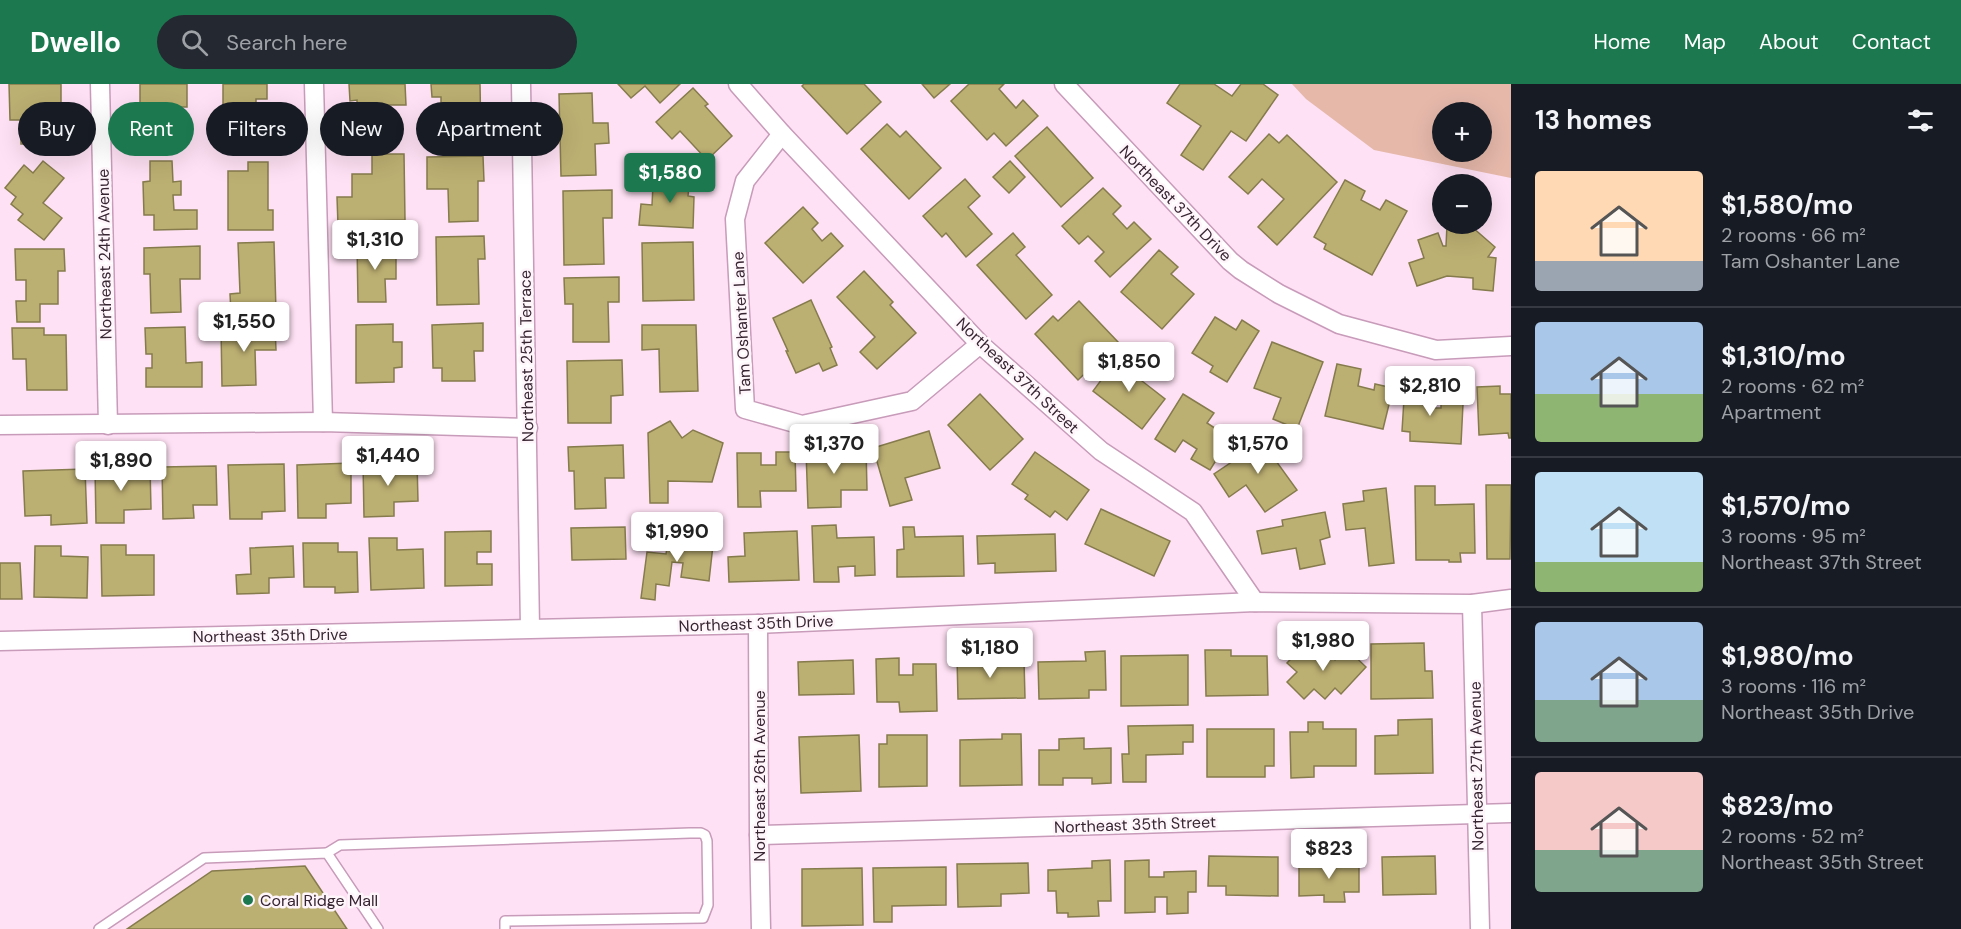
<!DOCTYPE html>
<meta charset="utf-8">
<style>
:root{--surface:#171b24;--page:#242831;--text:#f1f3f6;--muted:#9ea1a6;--line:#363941;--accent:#1c794f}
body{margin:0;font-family:"DM Sans",sans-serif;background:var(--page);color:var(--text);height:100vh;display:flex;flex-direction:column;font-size:22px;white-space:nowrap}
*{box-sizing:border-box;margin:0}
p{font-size:20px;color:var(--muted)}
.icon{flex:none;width:33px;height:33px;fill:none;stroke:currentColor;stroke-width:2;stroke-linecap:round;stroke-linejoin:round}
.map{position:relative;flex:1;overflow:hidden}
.drawer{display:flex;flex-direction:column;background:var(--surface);width:450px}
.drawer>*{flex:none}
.top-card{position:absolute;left:18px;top:18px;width:570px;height:54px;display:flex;gap:12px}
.tools{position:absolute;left:1432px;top:18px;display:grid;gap:12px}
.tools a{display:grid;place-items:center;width:60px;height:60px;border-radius:50%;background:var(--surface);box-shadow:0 6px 24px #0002;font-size:30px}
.price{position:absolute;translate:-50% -51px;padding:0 14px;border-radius:6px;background:#fff;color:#222;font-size:20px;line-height:39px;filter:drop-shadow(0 2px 3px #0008)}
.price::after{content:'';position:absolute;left:50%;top:36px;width:18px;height:14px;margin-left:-9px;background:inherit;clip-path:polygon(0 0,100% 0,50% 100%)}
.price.selected{background:var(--accent);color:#fff}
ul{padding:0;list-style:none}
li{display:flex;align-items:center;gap:18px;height:150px;padding:0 24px}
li+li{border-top:2px solid var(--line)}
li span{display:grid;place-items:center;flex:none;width:168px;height:120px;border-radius:6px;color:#555}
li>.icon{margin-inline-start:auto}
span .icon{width:72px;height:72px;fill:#fffc;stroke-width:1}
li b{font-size:26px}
h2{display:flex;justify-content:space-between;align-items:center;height:72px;padding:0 24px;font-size:26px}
.pill{padding:0 21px;border-radius:27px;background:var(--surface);box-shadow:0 6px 24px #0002;font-size:21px;line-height:54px}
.pill.selected{background:var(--accent);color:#fff}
header{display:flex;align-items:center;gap:36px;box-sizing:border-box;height:84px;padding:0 30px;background:var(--accent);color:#fff}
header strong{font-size:28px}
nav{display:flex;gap:33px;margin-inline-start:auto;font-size:21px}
.search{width:420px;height:54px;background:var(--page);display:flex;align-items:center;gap:15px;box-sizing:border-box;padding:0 21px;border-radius:33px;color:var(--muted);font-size:22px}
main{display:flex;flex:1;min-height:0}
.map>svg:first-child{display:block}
.green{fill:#e5b8aa;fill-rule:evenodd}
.building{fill:#bcaf72;stroke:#857b4c;stroke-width:1.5}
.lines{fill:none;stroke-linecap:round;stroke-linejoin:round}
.lane-casing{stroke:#c79bb9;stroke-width:12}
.street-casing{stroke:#c79bb9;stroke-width:21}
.lane{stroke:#fff;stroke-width:9}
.street{stroke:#fff;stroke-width:18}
.poi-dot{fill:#1c794f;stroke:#fef5fb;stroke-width:2}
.labels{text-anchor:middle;stroke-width:5;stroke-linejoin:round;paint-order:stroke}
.street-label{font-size:16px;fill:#372531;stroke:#fef5fb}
.poi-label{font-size:16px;fill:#372531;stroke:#fef5fb;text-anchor:start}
</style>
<header>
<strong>Dwello</strong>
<div class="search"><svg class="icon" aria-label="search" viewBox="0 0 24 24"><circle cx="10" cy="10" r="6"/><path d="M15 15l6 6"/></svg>Search here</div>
<nav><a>Home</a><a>Map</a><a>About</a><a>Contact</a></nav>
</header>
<main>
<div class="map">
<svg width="1511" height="845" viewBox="0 0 1511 845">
<rect width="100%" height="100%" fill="#fee1f4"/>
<path class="green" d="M1292,0H1511V94L1374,66L1306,15ZM1443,28H1482V68H1443Z"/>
<g class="building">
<polygon points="9,0 61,0 61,20 50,20 51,60 21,60 20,36 10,36"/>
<polygon points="140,0 187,0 187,23 179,23 180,58 143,59 143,42 149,42 149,19 140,20"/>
<polygon points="223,0 267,0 267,15 256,15 256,40 270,40 270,58 254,58 254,53 235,53 235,43 223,43"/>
<polygon points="349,0 405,0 406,21 386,21 386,55 358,55 357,16 350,17"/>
<polygon points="431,0 480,0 481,58 426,58 426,37 441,37 441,13 432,13"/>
<polygon points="618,0 680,0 660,19 645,2 631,14"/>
<polygon points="804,0 864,0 881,18 847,50 802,2"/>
<polygon points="922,0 950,0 934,14"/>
<polygon points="969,0 1004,0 999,5 1016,24 1023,16 1038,32 1006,62 994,49 987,56 951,17"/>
<polygon points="1180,0 1214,0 1232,12 1241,0 1263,0 1278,11 1246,57 1231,47 1203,86 1181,71 1201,42 1167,19"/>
<polygon points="693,4 708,20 705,22 732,52 707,76 680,47 672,55 656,38"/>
<polygon points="592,9 593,39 608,39 609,59 595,60 596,91 561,92 559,10"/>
<polygon points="887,40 900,53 906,47 941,84 909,115 861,65"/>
<polygon points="1047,43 1093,94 1061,123 1015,72"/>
<polygon points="1269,50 1279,59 1287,51 1337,98 1277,161 1258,143 1284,115 1262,95 1248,110 1229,93"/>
<polygon points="372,70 404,70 405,136 354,137 354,140 338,141 337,113 352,113 352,90 372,90"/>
<polygon points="483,72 484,97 478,97 478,137 449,138 448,105 427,105 427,73"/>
<polygon points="43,77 64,94 43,119 62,134 44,156 18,136 23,130 11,120 16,113 5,104 24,81 33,89"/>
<polygon points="150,77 172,77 173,98 181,97 181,111 173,111 174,126 197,126 197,145 154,146 154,131 144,131 143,98 150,97"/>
<polygon points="1010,77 1025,93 1009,109 993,93"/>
<polygon points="248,78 268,78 268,126 273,126 273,146 228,146 228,87 248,87"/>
<polygon points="662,91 690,93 688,112 694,113 693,144 639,141 641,120 652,121 653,101 661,101"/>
<polygon points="965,95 980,112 968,123 992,150 966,173 946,149 942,153 923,132"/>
<polygon points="1345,96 1365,107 1361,116 1380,126 1386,116 1407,127 1372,191 1324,165 1326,160 1314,153"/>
<polygon points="1103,104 1121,122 1113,130 1127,145 1134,138 1151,155 1110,193 1095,177 1104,168 1088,152 1079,160 1062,142"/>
<polygon points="612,106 612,134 603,134 604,180 564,181 563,107"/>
<polygon points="803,123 818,139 812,145 822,157 831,149 843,162 803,199 765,159"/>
<polygon points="1447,141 1472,143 1495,163 1488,173 1496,174 1493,207 1473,205 1473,194 1447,192 1417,202 1409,179 1424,174 1418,156 1438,149 1443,162 1446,162"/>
<polygon points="1013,149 1025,163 1016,171 1052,211 1026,235 977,181"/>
<polygon points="484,152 485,175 478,175 479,220 437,221 436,153"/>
<polygon points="274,158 276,227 231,229 230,210 240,209 238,159"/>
<polygon points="693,158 694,216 643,217 642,159"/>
<polygon points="357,160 396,160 396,195 385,195 386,218 358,218"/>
<polygon points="200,162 200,195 180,195 181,228 151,229 150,190 144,190 144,164"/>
<polygon points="15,165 64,165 65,187 58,187 58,220 40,220 40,238 17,238 16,217 26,217 26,196 16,196"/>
<polygon points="1159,166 1178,183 1171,190 1194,210 1162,245 1121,208"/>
<polygon points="864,187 893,218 890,221 916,249 877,285 860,268 875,253 837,213"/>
<polygon points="619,193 619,218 608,218 609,258 573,258 573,220 565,220 564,194"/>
<polygon points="811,216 832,263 830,264 837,281 823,287 819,279 796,289 786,267 788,267 773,234"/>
<polygon points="1079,217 1118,258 1078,296 1035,250 1053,232 1058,237"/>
<polygon points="1215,233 1236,246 1242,236 1259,247 1227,298 1210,288 1213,282 1192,269"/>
<polygon points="483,239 483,267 474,267 475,297 442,297 442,284 433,284 432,241"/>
<polygon points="393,240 393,258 402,258 402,283 394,284 394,298 356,299 356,241"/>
<polygon points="642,241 696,241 698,307 660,308 659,265 642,266"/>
<polygon points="275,242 276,266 255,266 256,301 222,302 221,243"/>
<polygon points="185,243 186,279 202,278 202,303 146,303 146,284 152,284 152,270 146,270 145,244"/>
<polygon points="12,244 44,244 44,251 66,251 67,306 27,306 26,275 13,275"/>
<polygon points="1272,258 1323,278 1297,345 1273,335 1281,314 1254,304"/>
<polygon points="1119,272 1146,292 1142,297 1165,315 1142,345 1093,307"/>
<polygon points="622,276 623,311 611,312 611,339 568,339 567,277"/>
<polygon points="1337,280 1361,285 1358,302 1374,306 1375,300 1393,304 1383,345 1325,332"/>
<polygon points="1405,299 1430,300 1428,324 1441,324 1441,319 1463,320 1461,360 1410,357 1410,348 1402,347"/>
<polygon points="1500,302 1500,310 1511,310 1511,354 1509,354 1508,349 1479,351 1477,303"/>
<polygon points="980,310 1023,355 990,386 948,341"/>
<polygon points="1183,310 1214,329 1207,339 1230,354 1210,386 1191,375 1197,365 1183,356 1175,368 1155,355"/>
<polygon points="670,337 682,354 693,346 723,359 712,398 668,397 668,419 650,419 648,349"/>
<polygon points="929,347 940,384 905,394 912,416 890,422 873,364"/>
<polygon points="1269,353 1283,372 1276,377 1297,406 1265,428 1246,401 1229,413 1214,390"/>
<polygon points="623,361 624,394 605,394 606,424 575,425 574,387 569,387 568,363"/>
<polygon points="866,364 867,406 841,406 841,423 808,424 806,367"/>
<polygon points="776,368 795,368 796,407 760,407 761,423 738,423 737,369 761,369 761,381 776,381"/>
<polygon points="1035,368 1089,406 1067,436 1055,427 1050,433 1025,415 1028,411 1012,400"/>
<polygon points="417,378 418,417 394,418 394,432 364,433 363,379"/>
<polygon points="351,379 351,419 326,420 326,434 298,434 297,381"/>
<polygon points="284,380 285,427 262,428 262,435 230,435 228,381"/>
<polygon points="216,382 217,421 193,421 194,434 163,435 162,383"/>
<polygon points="150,383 151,425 124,426 124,439 96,439 95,384"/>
<polygon points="85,385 87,439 51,441 51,431 25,432 23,387"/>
<polygon points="1486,401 1511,401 1510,475 1487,475"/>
<polygon points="1415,402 1435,402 1435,421 1474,420 1475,469 1460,469 1461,478 1449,478 1449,476 1416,476"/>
<polygon points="1386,404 1394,479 1369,482 1365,444 1346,446 1343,420 1364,417 1363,407"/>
<polygon points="1101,425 1170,457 1154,492 1085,460"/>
<polygon points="1325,428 1330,453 1320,456 1325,480 1300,485 1296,464 1262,470 1257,447 1283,442 1282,436"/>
<polygon points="836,441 837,454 874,453 875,491 855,492 855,482 838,483 839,498 814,498 812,442"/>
<polygon points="625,443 626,475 572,476 571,444"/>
<polygon points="903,443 914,443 915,453 963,452 964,492 897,493 897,466 904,465"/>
<polygon points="679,446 696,449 695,458 713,461 709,497 681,493 683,479 672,478 669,502 656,500 655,516 641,514 647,468 666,470 668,457 677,458"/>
<polygon points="491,447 491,468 477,468 477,480 492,480 492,501 445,502 445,448"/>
<polygon points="797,447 799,496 729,498 728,473 745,472 744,449"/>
<polygon points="1055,450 1056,487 995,489 995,479 978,480 977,452"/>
<polygon points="369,454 397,454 397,466 423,465 424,504 371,506"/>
<polygon points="303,459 338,459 338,468 357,468 358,508 335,509 335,503 304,503"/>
<polygon points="101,461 126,461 126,471 154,471 154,511 102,512"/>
<polygon points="35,462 61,462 61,472 88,473 87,514 34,513"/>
<polygon points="293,462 294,493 269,494 269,509 237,510 236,491 251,490 250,464"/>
<polygon points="0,479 20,479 22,515 0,515"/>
<polygon points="1424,559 1425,587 1432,587 1433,614 1371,615 1371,560"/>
<polygon points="1304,561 1317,574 1325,566 1335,576 1346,564 1366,583 1341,610 1335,604 1325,615 1314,605 1304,615 1287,598 1297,588 1287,579"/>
<polygon points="1205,566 1231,566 1231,572 1267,572 1268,611 1206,612"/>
<polygon points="1105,567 1106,606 1089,606 1089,614 1039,615 1038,578 1086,577 1085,568"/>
<polygon points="1188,571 1188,621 1121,622 1121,572"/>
<polygon points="979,572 979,578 1024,577 1025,614 958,615 957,573"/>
<polygon points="899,574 899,591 913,591 913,580 936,580 937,627 900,628 899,618 877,618 876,575"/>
<polygon points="853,576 854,610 799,611 798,578"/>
<polygon points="1432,635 1433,689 1375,690 1375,652 1398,651 1398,636"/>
<polygon points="1308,638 1323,638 1323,645 1356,645 1356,682 1314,682 1314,693 1291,694 1290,648 1308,648"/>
<polygon points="1193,641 1193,658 1183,658 1183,670 1146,671 1146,698 1123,698 1122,670 1129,670 1128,642"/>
<polygon points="1207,645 1274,645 1274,682 1265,682 1265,693 1207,693"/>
<polygon points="1002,650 1021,650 1022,701 960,702 960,656 1002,655"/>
<polygon points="859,651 861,707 801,709 799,653"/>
<polygon points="887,651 927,651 927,702 879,703 879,660 887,660"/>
<polygon points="1084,654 1084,665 1111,664 1111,699 1092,700 1092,694 1063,694 1063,701 1039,701 1039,666 1059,666 1059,655"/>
<polygon points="1209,772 1278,773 1278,812 1226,811 1226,802 1208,802"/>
<polygon points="1435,772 1436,810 1383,811 1382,773"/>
<polygon points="1110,776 1111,817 1098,817 1099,832 1068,833 1068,829 1057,829 1056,807 1048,807 1048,786 1092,784 1092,777"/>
<polygon points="1149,776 1149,793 1164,793 1164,788 1196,787 1196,808 1188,808 1188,829 1167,830 1167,813 1155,813 1155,828 1125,829 1125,777"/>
<polygon points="1359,778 1359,808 1344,808 1345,818 1324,818 1324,811 1299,812 1299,779"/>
<polygon points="1028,779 1029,809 1001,810 1001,822 958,823 957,780"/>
<polygon points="305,782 347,845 127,845 212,787"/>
<polygon points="946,783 946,821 892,822 892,838 874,838 873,784"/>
<polygon points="862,784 863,841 802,842 802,785"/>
</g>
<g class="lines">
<defs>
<g id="lane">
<polyline points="327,769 340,761 690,749 701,749 705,751 707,757 708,821 703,834 505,837 505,845"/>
<polyline points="99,845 204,774 327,769 378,845"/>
</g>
<g id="street">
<polyline points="100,0 108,341"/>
<polyline points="314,0 323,338"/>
<polyline points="521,0 530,544"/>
<polyline points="738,0 782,50 980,260 1101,367 1193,428 1255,518"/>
<polyline points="1064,0 1230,177 1241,186 1279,210 1339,240 1436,266 1511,262"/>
<polyline points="782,50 745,97 735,135 745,325 802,341 912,317 980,260"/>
<polyline points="0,341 323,338 528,344"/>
<polyline points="1472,520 1480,845"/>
<polyline points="758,540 759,751 761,845"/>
<polyline points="0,557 758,540 1255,518 1472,520 1511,515"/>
<polyline points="759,751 1511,729"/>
</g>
</defs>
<use href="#lane" class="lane-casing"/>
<use href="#street" class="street-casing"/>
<use href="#lane" class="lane"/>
<use href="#street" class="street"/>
</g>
<circle class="poi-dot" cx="248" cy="816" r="6"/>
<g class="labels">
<g class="street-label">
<text transform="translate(1176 119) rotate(46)" y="6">Northeast 37th Drive</text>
<text transform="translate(104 170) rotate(-91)" y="6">Northeast 24th Avenue</text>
<text transform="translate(741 239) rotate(-93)" y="6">Tam Oshanter Lane</text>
<text transform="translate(526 272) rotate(-91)" y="6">Northeast 25th Terrace</text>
<text transform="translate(1018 291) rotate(43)" y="6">Northeast 37th Street</text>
<text transform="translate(756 539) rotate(-2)" y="6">Northeast 35th Drive</text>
<text transform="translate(270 551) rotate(-1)" y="6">Northeast 35th Drive</text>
<text transform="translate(1476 682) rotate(-91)" y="6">Northeast 27th Avenue</text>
<text transform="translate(759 692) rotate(-90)" y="6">Northeast 26th Avenue</text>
<text transform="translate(1135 740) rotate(-2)" y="6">Northeast 35th Street</text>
</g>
<g class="poi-label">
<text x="260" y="822">Coral Ridge Mall</text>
</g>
</g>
</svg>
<div class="tools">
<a>+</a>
<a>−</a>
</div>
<b class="price selected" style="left:670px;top:120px">$1,580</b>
<b class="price" style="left:375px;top:187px">$1,310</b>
<b class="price" style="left:244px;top:269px">$1,550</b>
<b class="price" style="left:1129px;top:309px">$1,850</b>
<b class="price" style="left:1430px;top:333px">$2,810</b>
<b class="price" style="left:834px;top:391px">$1,370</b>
<b class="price" style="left:1258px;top:391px">$1,570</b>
<b class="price" style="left:388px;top:403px">$1,440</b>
<b class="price" style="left:121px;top:408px">$1,890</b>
<b class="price" style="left:677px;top:479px">$1,990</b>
<b class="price" style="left:1323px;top:588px">$1,980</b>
<b class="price" style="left:990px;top:595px">$1,180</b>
<b class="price" style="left:1329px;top:796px">$823</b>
<div class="top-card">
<a class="pill">Buy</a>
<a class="pill selected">Rent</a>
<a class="pill">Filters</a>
<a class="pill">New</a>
<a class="pill">Apartment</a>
</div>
</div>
<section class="drawer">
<h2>13 homes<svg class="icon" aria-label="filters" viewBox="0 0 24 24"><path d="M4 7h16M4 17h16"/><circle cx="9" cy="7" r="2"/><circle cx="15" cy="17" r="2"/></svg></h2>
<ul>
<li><span style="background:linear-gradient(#ffd9b3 75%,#9aa5b1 0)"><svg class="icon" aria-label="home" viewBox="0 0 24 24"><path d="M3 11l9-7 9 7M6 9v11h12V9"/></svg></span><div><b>$1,580/mo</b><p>2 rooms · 66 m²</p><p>Tam Oshanter Lane</p></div></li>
<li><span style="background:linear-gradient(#a9c7e8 60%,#8fb573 0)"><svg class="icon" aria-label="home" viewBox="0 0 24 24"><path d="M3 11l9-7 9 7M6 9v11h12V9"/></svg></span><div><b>$1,310/mo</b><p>2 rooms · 62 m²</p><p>Apartment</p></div></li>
<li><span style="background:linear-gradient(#bfe0f5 75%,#8fb573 0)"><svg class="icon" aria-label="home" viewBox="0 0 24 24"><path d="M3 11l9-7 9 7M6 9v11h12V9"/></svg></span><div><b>$1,570/mo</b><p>3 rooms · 95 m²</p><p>Northeast 37th Street</p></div></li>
<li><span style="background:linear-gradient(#a9c7e8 65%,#7fa58c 0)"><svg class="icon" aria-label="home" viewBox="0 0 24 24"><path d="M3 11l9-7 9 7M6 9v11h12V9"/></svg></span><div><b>$1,980/mo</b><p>3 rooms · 116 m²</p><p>Northeast 35th Drive</p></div></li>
<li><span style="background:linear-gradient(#f6c9c9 65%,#7fa58c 0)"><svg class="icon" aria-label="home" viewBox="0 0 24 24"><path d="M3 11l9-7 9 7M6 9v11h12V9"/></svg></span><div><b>$823/mo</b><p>2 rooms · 52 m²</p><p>Northeast 35th Street</p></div></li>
</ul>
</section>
</main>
